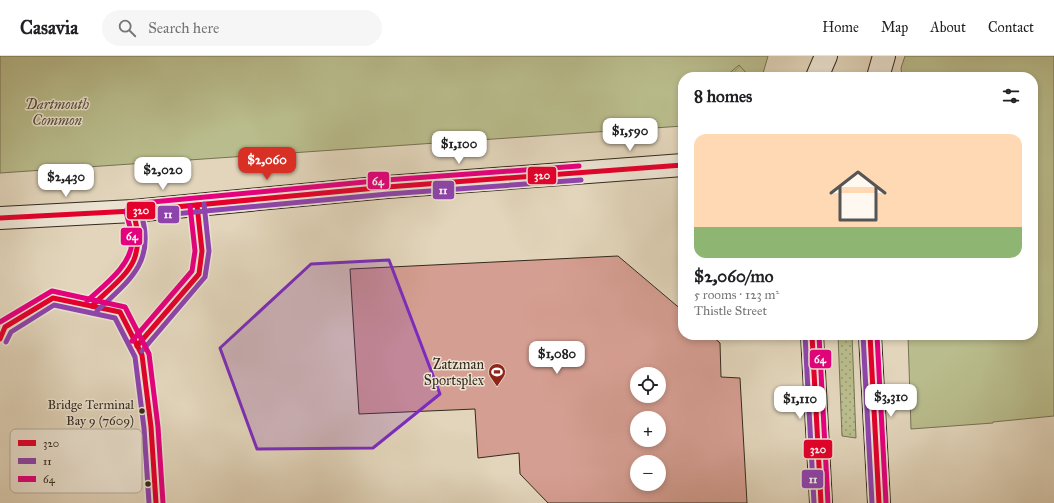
<!DOCTYPE html>
<meta charset="utf-8">
<style>
:root{--surface:#fff;--page:#f6f6f6;--text:#202124;--muted:#757577;--line:#e0e0e0;--accent:#d93025}
body{margin:0;font-family:"IM FELL Great Primer",serif;background:var(--page);color:var(--text);height:100vh;display:flex;flex-direction:column;font-size:15px;white-space:nowrap}
*{box-sizing:border-box;margin:0}
p{font-size:13px;color:var(--muted)}
.icon{flex:none;width:22px;height:22px;fill:none;stroke:currentColor;stroke-width:2;stroke-linecap:round;stroke-linejoin:round}
.map{position:relative;flex:1;overflow:hidden}
.drawer{position:absolute;left:678px;top:16px;width:360px;height:268px;display:flex;flex-direction:column;background:var(--surface);border-radius:16px;box-shadow:0 2px 6px #0003}
.drawer>*{flex:none}
.tools{position:absolute;left:630px;top:311px;display:grid;gap:8px}
.tools a{display:grid;place-items:center;width:36px;height:36px;border-radius:50%;background:var(--surface);box-shadow:0 2px 6px #0003;font-size:20px}
.price{position:absolute;translate:-50% -34px;padding:0 9px;border-radius:8px;background:#fff;color:#222;font-size:13px;line-height:26px;filter:drop-shadow(0 1px 2px #0008)}
.price::after{content:'';position:absolute;left:50%;top:24px;width:12px;height:9px;margin-left:-6px;background:inherit;clip-path:polygon(0 0,100% 0,50% 100%)}
.price.current{background:var(--accent);color:#fff}
ul{padding:0;list-style:none}
li{display:grid;align-content:center;gap:8px;height:212px;padding:0 16px}
li span{display:grid;place-items:center;height:124px;border-radius:12px;color:#555}
li>.icon{margin-inline-start:auto}
span .icon{width:72px;height:72px;fill:#fffc;stroke-width:1}
li b{font-size:17px}
h2{display:flex;justify-content:space-between;align-items:center;height:48px;padding:0 16px;font-size:17px}
header{display:flex;align-items:center;gap:24px;box-sizing:border-box;height:56px;padding:0 20px;background:var(--surface);border-bottom:1px solid var(--line)}
header strong{font-size:19px}
nav{display:flex;gap:22px;margin-inline-start:auto;font-size:14px}
.search{width:280px;height:36px;background:var(--page);display:flex;align-items:center;gap:10px;box-sizing:border-box;padding:0 14px;border-radius:22px;color:var(--muted);font-size:15px}
.map>svg:first-child{display:block}
.grass{fill:url(#grass-dots);stroke:#767356}
.park{fill:#b9bc8c;stroke:#767356}
.garden{fill:url(#garden-furrows);stroke:#767356}
.building{fill:#d59e92;stroke:#342a1f;fill-rule:evenodd}
.lines{fill:none;stroke-linecap:round;stroke-linejoin:round}
.secondary-casing{stroke:#342a1f;stroke-width:24}
.secondary{stroke:#ece4d3;stroke-width:22}
.bus-1-casing{stroke:#ece4d3;stroke-width:8}
.bus-2-casing{stroke:#ece4d3;stroke-width:8}
.bus-3-casing{stroke:#ece4d3;stroke-width:8}
.bus-1{stroke:#e4002b;stroke-width:5}
.bus-2{stroke:#8e44ad;stroke-width:5}
.bus-3{stroke:#e5007d;stroke-width:5}
.marked{fill:#7b2cbf;fill-opacity:0.2;stroke:#7b2cbf;stroke-width:3;stroke-linejoin:round}
.bus-dot{fill:#342a1f;stroke:#ece4d3;stroke-width:1.5}
.labels{text-anchor:middle;stroke-width:3;stroke-linejoin:round;paint-order:stroke}
.bus-label{font-size:13px;fill:#342a1f;stroke:#ece4d3;text-anchor:end}
.park-label{font-size:14px;font-style:italic;fill:#554e3a;stroke:#ece4d3}
.poi-label{font-size:14px;fill:#342a1f;stroke:#ece4d3;text-anchor:end}
.key{fill:#ece4d3;stroke:#b5ac9d;stroke-width:1}
.key-label{font-size:11px;fill:#342a1f}
.line-badge{stroke:#ece4d3;stroke-width:1.5}
.badge-label{font-size:11px;text-anchor:middle;font-weight:bold;fill:#fff}
</style>
<header>
<strong>Casavia</strong>
<div class="search"><svg class="icon" aria-label="search" viewBox="0 0 24 24"><circle cx="10" cy="10" r="6"/><path d="M15 15l6 6"/></svg>Search here</div>
<nav><a>Home</a><a>Map</a><a>About</a><a>Contact</a></nav>
</header>
<div class="map">
<svg width="1054" height="447" viewBox="0 0 1054 447">
<defs>
<pattern id="grass-dots" width="8" height="8" patternUnits="userSpaceOnUse"><rect width="8" height="8" fill="#b9bc8c"/><path d="M2 2h.1M6 6h.1" fill="none" stroke="#979972" stroke-width="1.8" stroke-linecap="round"/></pattern>
<pattern id="garden-furrows" width="10" height="10" patternUnits="userSpaceOnUse"><rect width="10" height="10" fill="#b9bc8c"/><path d="M-1 1l2-2M0 10L10 0M9 11l2-2" fill="none" stroke="#979972"/></pattern>
</defs>
<rect width="100%" height="100%" fill="#e2d5bb"/>
<filter id="stains"><feTurbulence type="fractalNoise" baseFrequency=".005" numOctaves="4"/><feColorMatrix values="0 0 0 0 .2 0 0 0 0 .09 0 0 0 0 .02 0 0 0 .5 -.17"/></filter>
<radialGradient id="worn" r=".72"><stop offset=".6" stop-color="#630" stop-opacity="0"/><stop offset="1" stop-color="#630" stop-opacity=".3"/></radialGradient>
<polygon class="grass" points="838,279 852,279 856,382 842,380"/>
<g class="park">
<polygon points="0,0 768,0 762,21 683,21 683,70 0,117"/>
<polygon points="905,0 1054,0 1054,360 993,366 993,367 911,373 908,279 1033,279 1033,21 902,21 901,12"/>
</g>
<polygon class="garden" points="739,9 750,21 725,21"/>
<path class="building" d="M618,200L683,255V279H711L720,287L721,321L740,322L747,447H548L520,418L519,397L478,402L475,353L359,358L350,213ZM637,318H659V340H637ZM637,362H659V384H637ZM637,406H659V428H637Z"/>
<g class="lines">
<defs>
<g id="secondary">
<polyline points="817,21 826,0"/>
<polyline points="878,21 884,0"/>
<polyline points="0,162 133,155 387,131 683,109"/>
<polyline points="812,279 821,447"/>
<polyline points="870,279 879,447"/>
</g>
</defs>
<use href="#secondary" class="secondary-casing"/>
<use href="#secondary" class="secondary"/>
<defs>
<g id="bus-1">
<polyline points="0,162 133,155 387,131 683,109"/>
<path d="M92,250C126,217 148,207 133,155"/>
<polyline points="812,279 821,447"/>
<polyline points="870,279 879,447"/>
<polyline points="0,283 5,271 53,242 120,256 142,299 151,371 156,447"/>
<polyline points="137,290 199,218 202,195 197,149"/>
</g>
<g id="bus-2">
<path d="M97,255C127,226 155,208 142,161L388,138L581,124"/>
<polyline points="805,279 814,447"/>
<polyline points="863,279 872,447"/>
<polyline points="6,286 11,276 54,249 115,262 135,301 144,372 149,447"/>
<polyline points="142,295 205,221 209,195 204,148"/>
</g>
<g id="bus-3">
<path d="M87,245C103,230 131,210 132,186C132,175 128,165 126,155L131,148L386,124L579,110"/>
<polyline points="0,266 52,235 125,251 149,298 158,371 163,447"/>
<polyline points="819,279 828,447"/>
<polyline points="877,279 886,447"/>
<polyline points="132,285 192,215 195,195 190,150"/>
</g>
</defs>
<use href="#bus-1" class="bus-1-casing"/>
<use href="#bus-2" class="bus-2-casing"/>
<use href="#bus-3" class="bus-3-casing"/>
<use href="#bus-1" class="bus-1"/>
<use href="#bus-2" class="bus-2"/>
<use href="#bus-3" class="bus-3"/>
</g>
<path class="marked" d="M389,204L440,338L373,392L257,393L220,292L311,208Z"/>
<defs>
<symbol id="stadium-pin" viewBox="-11 -11 22 30"><path d="M0 17L-7.5 6A9.5 9.5 0 1 1 7.5 6Z" fill="#8f2418" stroke="#ece4d3"/><path d="M0-5a6.5 5 0 1 0 0 10a6.5 5 0 1 0 0-10ZM-3.5-1.8h7v3.6h-7Z" fill="#fff"/></symbol>
</defs>
<g fill-rule="evenodd">
<use href="#stadium-pin" x="487" y="306" width="20" height="27"/>
</g>
<g class="bus-dot">
<circle cx="142" cy="355" r="3.5"/>
<circle cx="148" cy="428" r="3.5"/>
</g>
<g class="labels">
<g class="bus-label">
<text x="134" y="353">Bridge Terminal<tspan x="134" dy="16">Bay 9 (7609)</tspan></text>
</g>
<g class="park-label">
<text x="57" y="53">Dartmouth<tspan x="57" dy="16">Common</tspan></text>
</g>
<g class="poi-label">
<text x="484" y="313">Zatzman<tspan x="484" dy="16">Sportsplex</tspan></text>
</g>
</g>
<rect x="10" y="373" width="132" height="64" rx="6" class="key"/>
<rect x="18" y="384" width="18" height="6" fill="#e4002b"/>
<rect x="18" y="402" width="18" height="6" fill="#8e44ad"/>
<rect x="18" y="420" width="18" height="6" fill="#e5007d"/>
<g class="key-label">
<text x="43" y="391">320</text>
<text x="43" y="409">11</text>
<text x="43" y="427">64</text>
</g>
<g class="line-badge">
<rect x="527" y="110" width="30" height="19" rx="4" fill="#e4002b"/>
<rect x="367" y="115" width="23" height="19" rx="4" fill="#e5007d"/>
<rect x="432" y="124" width="23" height="20" rx="4" fill="#8e44ad"/>
<rect x="126" y="145" width="30" height="19" rx="4" fill="#e4002b"/>
<rect x="157" y="149" width="23" height="19" rx="4" fill="#8e44ad"/>
<rect x="120" y="171" width="23" height="19" rx="4" fill="#e5007d"/>
<rect x="809" y="293" width="23" height="20" rx="4" fill="#e5007d"/>
<rect x="803" y="383" width="30" height="20" rx="4" fill="#e4002b"/>
<rect x="801" y="413" width="23" height="20" rx="4" fill="#8e44ad"/>
</g>
<g class="badge-label">
<text x="542" y="123">320</text>
<text x="378" y="129">64</text>
<text x="443" y="138">11</text>
<text x="141" y="158">320</text>
<text x="168" y="162">11</text>
<text x="132" y="184">64</text>
<text x="820" y="307">64</text>
<text x="818" y="397">320</text>
<text x="813" y="427">11</text>
</g>
<rect width="100%" height="100%" filter="url(#stains)"/>
<rect width="100%" height="100%" fill="url(#worn)"/>
</svg>
<div class="tools">
<a><svg class="icon" aria-label="locate" viewBox="0 0 24 24"><circle cx="12" cy="12" r="6"/><path d="M12 2v4M12 18v4M2 12h4M18 12h4"/></svg></a>
<a>+</a>
<a>−</a>
</div>
<b class="price" style="left:630px;top:96px">$1,590</b>
<b class="price" style="left:459px;top:109px">$1,100</b>
<b class="price current" style="left:267px;top:125px">$2,060</b>
<b class="price" style="left:163px;top:135px">$2,020</b>
<b class="price" style="left:66px;top:142px">$2,430</b>
<b class="price" style="left:557px;top:319px">$1,080</b>
<b class="price" style="left:891px;top:362px">$3,310</b>
<b class="price" style="left:800px;top:364px">$1,110</b>
<section class="drawer">
<h2>8 homes<svg class="icon" aria-label="filters" viewBox="0 0 24 24"><path d="M4 7h16M4 17h16"/><circle cx="9" cy="7" r="2"/><circle cx="15" cy="17" r="2"/></svg></h2>
<ul>
<li><span style="background:linear-gradient(#ffd9b3 75%,#8fb573 0)"><svg class="icon" aria-label="home" viewBox="0 0 24 24"><path d="M3 11l9-7 9 7M6 9v11h12V9"/></svg></span><div><b>$2,060/mo</b><p>5 rooms · 123 m²</p><p>Thistle Street</p></div></li>
</ul>
</section>
</div>
